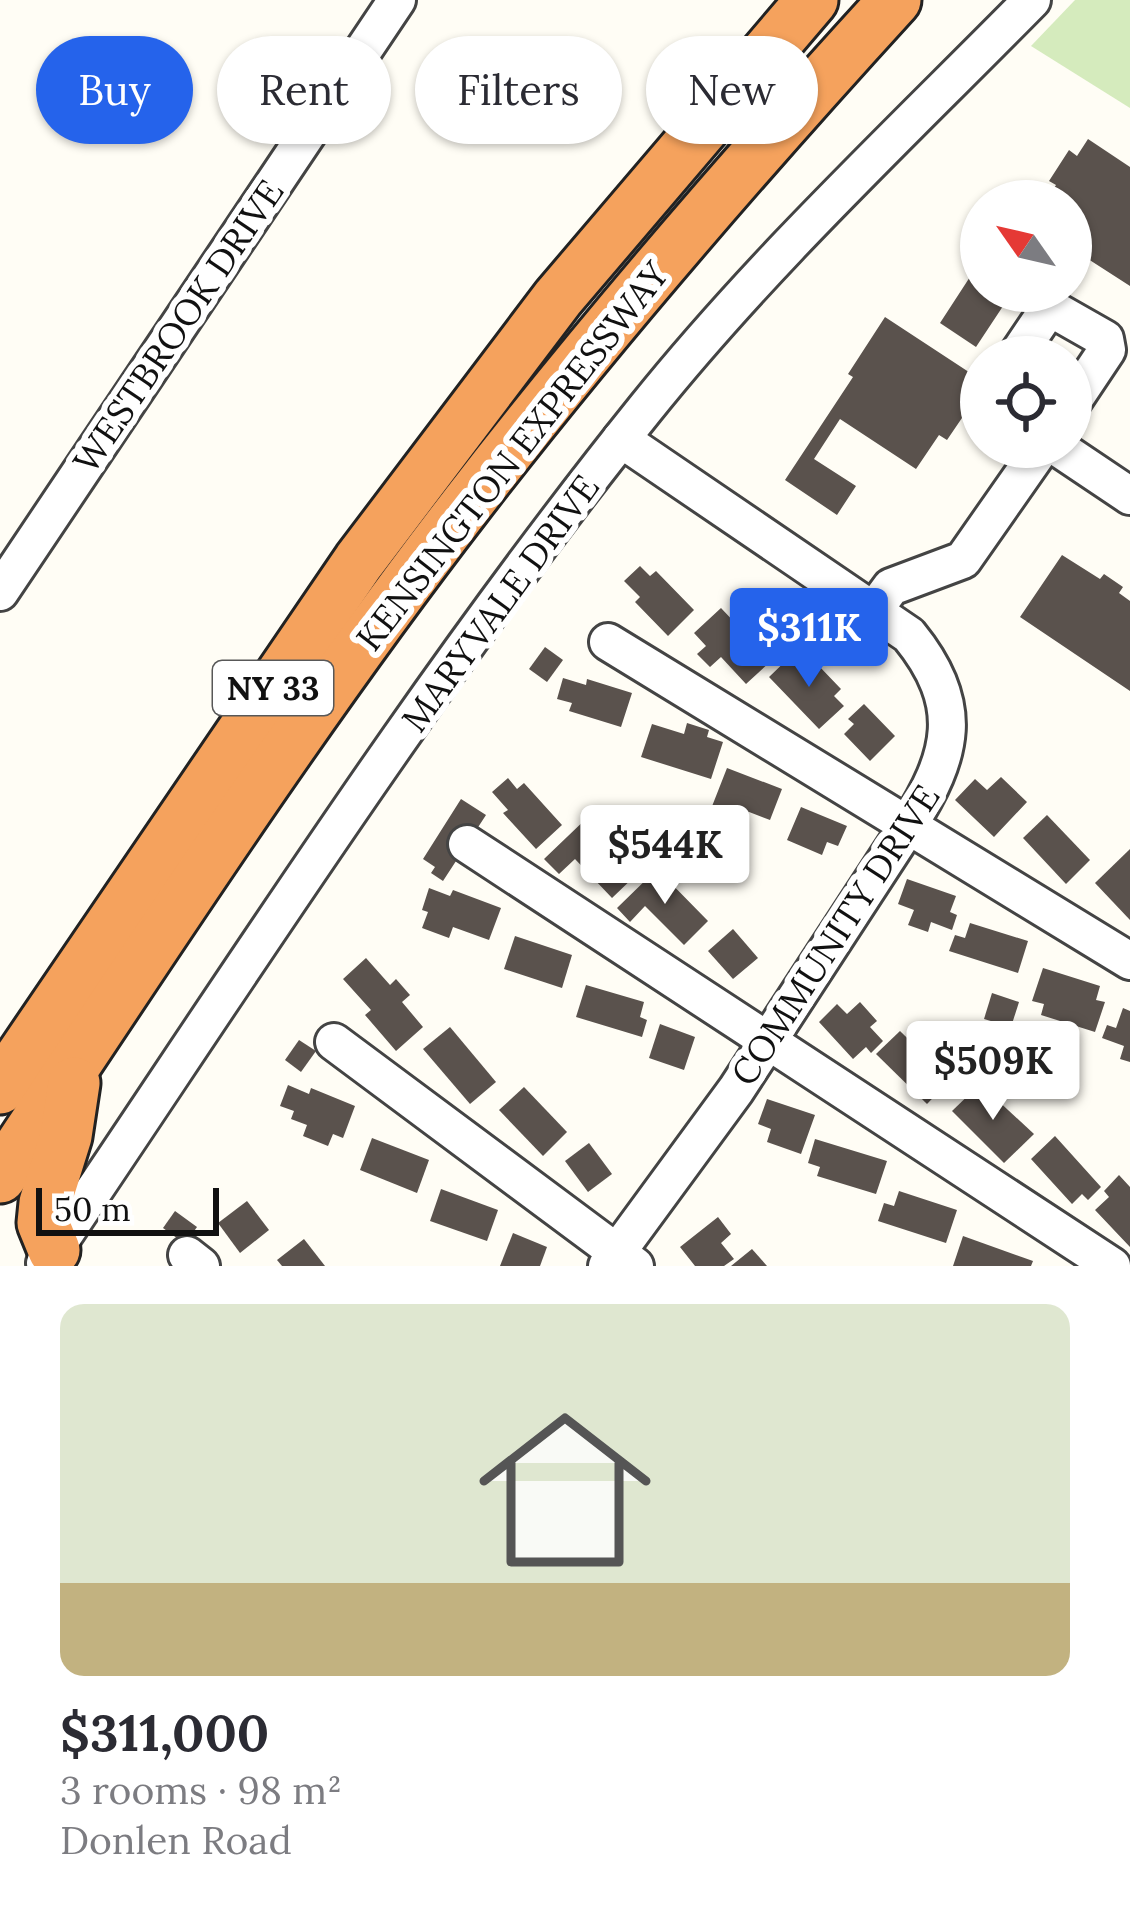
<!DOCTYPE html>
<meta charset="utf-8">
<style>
:root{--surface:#fff;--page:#f2f2f3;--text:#2b2b33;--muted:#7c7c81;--accent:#2563eb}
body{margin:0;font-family:Lora,serif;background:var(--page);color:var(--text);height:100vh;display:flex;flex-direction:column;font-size:45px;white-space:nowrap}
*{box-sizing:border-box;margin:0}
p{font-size:39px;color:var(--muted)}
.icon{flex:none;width:66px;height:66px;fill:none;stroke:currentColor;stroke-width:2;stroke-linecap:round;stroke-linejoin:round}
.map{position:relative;height:1266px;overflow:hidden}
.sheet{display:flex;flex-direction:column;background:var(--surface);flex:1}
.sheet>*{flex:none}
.hud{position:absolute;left:36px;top:36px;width:1059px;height:108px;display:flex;gap:24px}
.needle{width:78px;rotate:304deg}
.fabs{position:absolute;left:960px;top:180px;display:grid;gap:24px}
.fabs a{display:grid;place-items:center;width:132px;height:132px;border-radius:50%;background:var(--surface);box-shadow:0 3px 9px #0004;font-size:60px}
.scale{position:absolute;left:36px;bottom:30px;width:183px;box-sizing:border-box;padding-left:12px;border:6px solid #111;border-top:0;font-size:33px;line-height:42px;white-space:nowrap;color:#111;-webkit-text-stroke:9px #fff;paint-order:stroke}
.price{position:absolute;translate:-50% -102px;padding:0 27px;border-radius:12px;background:#fff;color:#222;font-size:39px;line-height:78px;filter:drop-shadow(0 3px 6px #0008)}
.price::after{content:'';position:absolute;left:50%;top:72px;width:36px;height:27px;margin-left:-18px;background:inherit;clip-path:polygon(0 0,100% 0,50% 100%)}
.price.on{background:var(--accent);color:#fff}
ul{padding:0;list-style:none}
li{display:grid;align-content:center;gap:24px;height:636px;padding:0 60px}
li span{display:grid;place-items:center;height:372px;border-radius:24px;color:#555}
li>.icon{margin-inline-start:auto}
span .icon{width:216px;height:216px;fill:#fffc;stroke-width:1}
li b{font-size:51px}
.tag{padding:0 42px;border-radius:54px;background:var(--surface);box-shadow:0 3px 9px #0004;font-size:42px;line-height:108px}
.tag.on{background:var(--accent);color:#fff}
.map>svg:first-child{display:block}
.green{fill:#d5ebbd}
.building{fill:#5a524d}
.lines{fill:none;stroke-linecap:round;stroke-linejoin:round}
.minor-casing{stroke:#444;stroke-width:42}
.highway-casing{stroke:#222;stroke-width:57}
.minor{stroke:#fff;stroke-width:36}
.highway{stroke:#f5a25d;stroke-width:51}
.labels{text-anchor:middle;stroke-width:12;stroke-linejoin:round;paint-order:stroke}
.shield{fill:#fff;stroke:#585858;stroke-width:3}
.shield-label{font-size:33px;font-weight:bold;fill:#111}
.street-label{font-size:36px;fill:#111;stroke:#fff}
</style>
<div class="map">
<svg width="1130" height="1266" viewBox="0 0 1130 1266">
<rect width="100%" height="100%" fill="#fffdf5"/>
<polygon class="green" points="1075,0 1130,0 1130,108 1031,46"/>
<g class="building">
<polygon points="1088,139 1130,167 1130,286 1071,248 1071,201 1046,201 1056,185 1049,181 1069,150 1077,156"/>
<polygon points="981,260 981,291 1013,291 976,347 940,323"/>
<polygon points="885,317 981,380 981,390 947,440 939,435 916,469 840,419 814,459 856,486 837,515 785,480 853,377 848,374"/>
<polygon points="1062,555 1100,579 1104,574 1123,587 1119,593 1130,601 1130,691 1020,617"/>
<polygon points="640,566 650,576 656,571 694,610 668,636 635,602 640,597 624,581"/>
<polygon points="721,608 771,661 746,684 721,657 710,667 697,654 706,646 694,633"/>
<polygon points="545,647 563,660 547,682 529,669"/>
<polygon points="794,653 811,671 818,665 841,689 834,696 844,706 819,729 769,677"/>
<polygon points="563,678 586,685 587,679 632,693 621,727 569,711 572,703 557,699"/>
<polygon points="864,704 895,736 870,761 844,734 854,724 848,719"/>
<polygon points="687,723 709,730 707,737 723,742 711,779 641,757 652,724 684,734"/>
<polygon points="727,768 782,789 770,820 731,805 726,820 709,814"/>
<polygon points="1001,777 1027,802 994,837 955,800 975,779 987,790"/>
<polygon points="508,778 517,789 524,783 562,825 536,849 503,813 508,810 492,792"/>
<polygon points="461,799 486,815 443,881 431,873 435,867 423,859"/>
<polygon points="801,807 847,826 838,846 827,842 822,855 787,840"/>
<polygon points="591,814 606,829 599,836 636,875 612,898 575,859 559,874 544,859"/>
<polygon points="1047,815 1090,860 1066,884 1023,838"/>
<polygon points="1130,849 1130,920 1095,883"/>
<polygon points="657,869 708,921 684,945 645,906 630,922 617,908"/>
<polygon points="907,879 956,896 950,912 957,915 952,930 931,922 928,932 908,925 914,910 898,904"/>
<polygon points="429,888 450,896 453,890 501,908 489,940 453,927 449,938 422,928 428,912 422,910"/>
<polygon points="970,923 1028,941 1018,973 949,951 955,935 965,938"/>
<polygon points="733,929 758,958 733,979 708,951"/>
<polygon points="515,936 572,955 562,988 504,969"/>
<polygon points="366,958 390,985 396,979 410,995 402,1002 423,1027 396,1051 365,1015 371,1010 343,979"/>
<polygon points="1043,968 1100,986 1096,1000 1105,1002 1095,1032 1041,1015 1044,1004 1032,1001"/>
<polygon points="586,985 644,1002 640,1017 647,1020 642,1037 576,1017"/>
<polygon points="992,993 1019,1002 1011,1027 984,1019"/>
<polygon points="860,1002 877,1021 870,1027 883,1041 871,1053 866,1047 853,1059 819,1022 837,1004 847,1014"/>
<polygon points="1123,1008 1130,1011 1130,1062 1120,1059 1124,1046 1102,1038 1107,1025 1116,1028"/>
<polygon points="660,1024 695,1037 684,1070 649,1058"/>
<polygon points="450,1027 496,1082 470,1104 423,1049"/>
<polygon points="900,1031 950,1080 927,1104 876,1054"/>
<polygon points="299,1040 316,1051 301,1072 285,1060"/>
<polygon points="980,1084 1034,1134 1004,1163 952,1111"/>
<polygon points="288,1085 309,1094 311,1088 355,1106 343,1138 333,1134 328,1146 303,1136 307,1125 291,1119 294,1111 280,1106"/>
<polygon points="524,1087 567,1132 543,1156 499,1110"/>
<polygon points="767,1099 815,1115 801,1154 767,1142 771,1129 758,1124"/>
<polygon points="1055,1136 1101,1187 1088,1200 1082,1194 1072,1204 1031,1159"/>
<polygon points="372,1138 429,1160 417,1193 360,1170"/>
<polygon points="815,1139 887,1161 876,1194 817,1176 820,1167 808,1163"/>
<polygon points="589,1143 612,1174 588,1192 565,1161"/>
<polygon points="1119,1175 1130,1187 1130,1247 1095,1210 1109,1197 1104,1191"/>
<polygon points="441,1189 498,1210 487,1241 430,1221"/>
<polygon points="899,1191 957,1210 946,1243 878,1221 884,1203 894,1206"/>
<polygon points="247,1201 269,1230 240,1253 218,1223"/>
<polygon points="175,1211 197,1227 185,1244 163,1228"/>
<polygon points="718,1217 731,1234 721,1243 734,1259 724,1266 695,1266 680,1247"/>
<polygon points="513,1233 547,1247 540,1266 500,1266"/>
<polygon points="963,1236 1033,1261 1031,1266 953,1266"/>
<polygon points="304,1239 325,1266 282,1266 277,1260"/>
<polygon points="752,1249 767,1266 731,1266"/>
</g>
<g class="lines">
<defs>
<g id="minor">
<polyline points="1016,357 1047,311 1054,310 1105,339 1107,350 1071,404"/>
<polyline points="1057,447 1130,496"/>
<polyline points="0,592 397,0"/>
<polyline points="874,610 891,587 963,560 1042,447"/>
<polyline points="608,642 1130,961"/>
<polyline points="467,844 1112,1266"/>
<polyline points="334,1042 635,1266"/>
<polyline points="187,1255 201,1266"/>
<path d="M45,1263C240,975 427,680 645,409C762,263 901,133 1032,0"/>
<path d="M607,1266L736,1090L908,826C953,755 966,705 909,635L621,439"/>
</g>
<g id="highway">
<polyline points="0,1088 359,561 558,298 812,0"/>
<path d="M0,1177C151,951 300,720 466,505C601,330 746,163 895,0"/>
<polyline points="54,1250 43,1223 45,1203 66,1136 74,1083"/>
</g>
</defs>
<use href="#minor" class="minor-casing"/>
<use href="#highway" class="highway-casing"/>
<use href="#minor" class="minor"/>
<use href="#highway" class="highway"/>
</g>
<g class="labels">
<rect class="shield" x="213" y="661" width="120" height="54" rx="9"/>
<g class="shield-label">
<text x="273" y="700">NY 33</text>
</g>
<g class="street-label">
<text transform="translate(178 326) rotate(-56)" y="13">WESTBROOK DRIVE</text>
<text transform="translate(512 456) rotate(-52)" y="13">KENSINGTON EXPRESSWAY</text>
<text transform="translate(500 603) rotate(-54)" y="13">MARYVALE DRIVE</text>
<text transform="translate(835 935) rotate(-57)" y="13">COMMUNITY DRIVE</text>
</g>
</g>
</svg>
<div class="fabs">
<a><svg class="needle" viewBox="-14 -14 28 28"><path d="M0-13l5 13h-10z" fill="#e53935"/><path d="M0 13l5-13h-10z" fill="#7c7c81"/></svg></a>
<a><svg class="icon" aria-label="locate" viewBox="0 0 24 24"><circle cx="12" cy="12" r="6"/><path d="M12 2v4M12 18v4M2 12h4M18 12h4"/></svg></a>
</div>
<div class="scale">50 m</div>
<b class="price on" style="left:809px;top:690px">$311K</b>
<b class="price" style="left:665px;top:907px">$544K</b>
<b class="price" style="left:993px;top:1123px">$509K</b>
<div class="hud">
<a class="tag on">Buy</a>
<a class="tag">Rent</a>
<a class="tag">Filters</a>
<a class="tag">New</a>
</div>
</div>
<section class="sheet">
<ul>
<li><span style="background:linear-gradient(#dfe7d0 75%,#c2b280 0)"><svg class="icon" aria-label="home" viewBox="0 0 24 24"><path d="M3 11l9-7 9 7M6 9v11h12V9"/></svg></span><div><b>$311,000</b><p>3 rooms · 98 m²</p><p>Donlen Road</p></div></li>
</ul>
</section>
